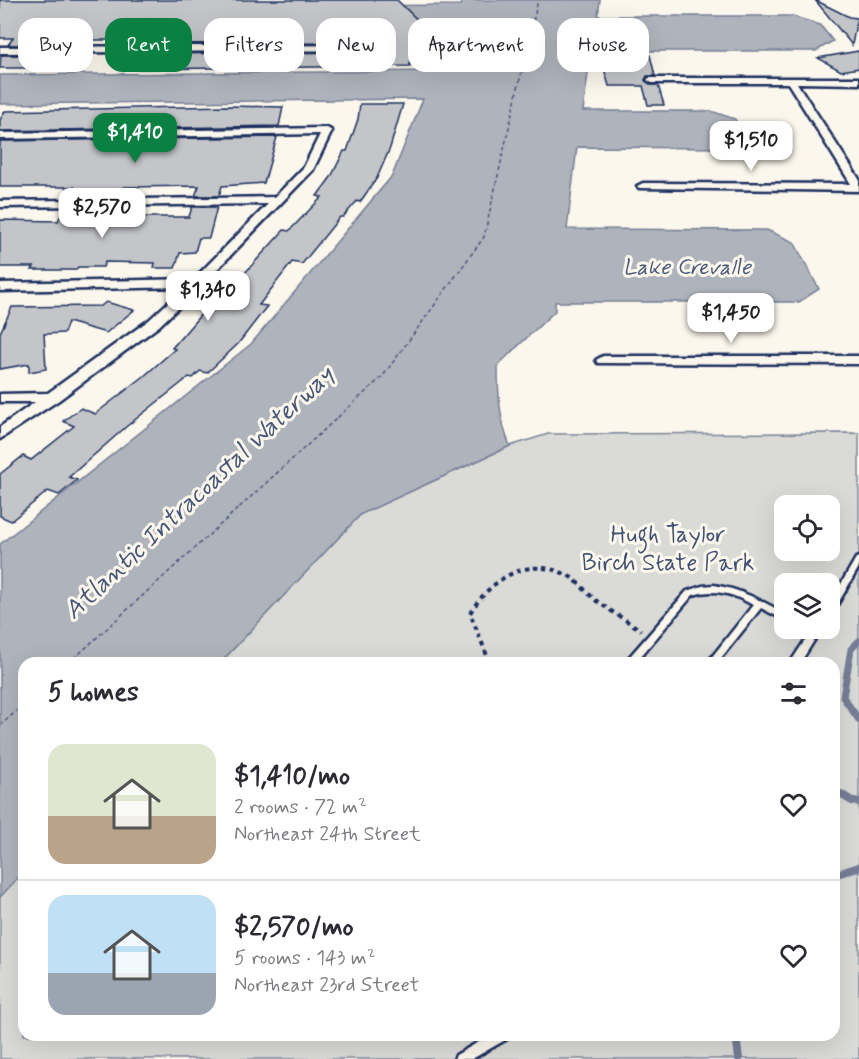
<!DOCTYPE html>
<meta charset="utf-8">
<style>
:root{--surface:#fff;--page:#f7f7f7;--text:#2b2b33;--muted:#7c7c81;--line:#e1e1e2;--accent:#0b8043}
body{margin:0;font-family:Mynerve,sans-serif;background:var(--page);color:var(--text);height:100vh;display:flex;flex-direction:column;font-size:22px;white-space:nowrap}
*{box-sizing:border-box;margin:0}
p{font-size:20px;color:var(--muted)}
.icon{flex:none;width:33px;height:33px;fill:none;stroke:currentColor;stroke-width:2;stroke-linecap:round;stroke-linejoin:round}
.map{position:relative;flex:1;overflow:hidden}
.side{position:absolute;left:18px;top:657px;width:822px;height:384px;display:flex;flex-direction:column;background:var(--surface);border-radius:18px;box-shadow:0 6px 24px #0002}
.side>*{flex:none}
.hud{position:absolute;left:18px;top:18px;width:824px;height:54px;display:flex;gap:12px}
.controls{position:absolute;left:774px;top:495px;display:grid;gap:12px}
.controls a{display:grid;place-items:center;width:66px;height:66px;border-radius:12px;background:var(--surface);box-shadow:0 6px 24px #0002;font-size:30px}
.price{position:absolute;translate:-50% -51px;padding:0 14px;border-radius:12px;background:#fff;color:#222;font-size:20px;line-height:39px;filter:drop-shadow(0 2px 3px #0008)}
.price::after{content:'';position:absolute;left:50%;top:36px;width:18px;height:14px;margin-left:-9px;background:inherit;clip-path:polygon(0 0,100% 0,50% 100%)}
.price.active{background:var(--accent);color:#fff}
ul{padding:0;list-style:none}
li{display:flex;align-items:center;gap:18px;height:150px;padding:0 30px}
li+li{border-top:2px solid var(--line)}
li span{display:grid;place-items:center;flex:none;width:168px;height:120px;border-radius:18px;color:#555}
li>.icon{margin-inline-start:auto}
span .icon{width:72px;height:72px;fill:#fffc;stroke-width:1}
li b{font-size:26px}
h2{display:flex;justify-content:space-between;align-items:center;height:72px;padding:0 30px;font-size:26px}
.tag{padding:0 21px;border-radius:18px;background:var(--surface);box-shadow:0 6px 24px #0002;font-size:21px;line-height:54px}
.tag.active{background:var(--accent);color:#fff}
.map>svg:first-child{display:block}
.green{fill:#dadad7;stroke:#7a849a;stroke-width:1.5;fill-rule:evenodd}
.water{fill:#afb3bb;stroke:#747e96;stroke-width:1.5}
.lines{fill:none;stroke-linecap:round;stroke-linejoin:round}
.stream-far1{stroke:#747e96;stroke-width:7}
.stream{stroke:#747e96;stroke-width:8}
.ferry{stroke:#47577a;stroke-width:1.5;stroke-dasharray:4 3;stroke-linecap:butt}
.building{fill:#c3c5c9;stroke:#1b2f5e;stroke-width:1.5}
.service-casing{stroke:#1b2f5e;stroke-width:5}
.minor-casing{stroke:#1b2f5e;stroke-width:5}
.path{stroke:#1b2f5e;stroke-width:4;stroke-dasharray:4.5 4.5;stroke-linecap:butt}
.service{fill:#fbf7ec;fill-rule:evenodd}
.minor{fill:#fbf7ec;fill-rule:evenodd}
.labels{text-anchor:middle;stroke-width:6;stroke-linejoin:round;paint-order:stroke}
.far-water-label{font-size:22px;font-style:italic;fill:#47577a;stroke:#fbf7ec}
.park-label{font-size:24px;fill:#415176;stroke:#fbf7ec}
.water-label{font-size:26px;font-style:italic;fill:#47577a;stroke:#fbf7ec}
</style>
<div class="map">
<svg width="859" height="1059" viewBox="0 0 859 1059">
<rect width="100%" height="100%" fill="#fbf7ec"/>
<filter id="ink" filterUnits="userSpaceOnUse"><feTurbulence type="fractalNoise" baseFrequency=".0167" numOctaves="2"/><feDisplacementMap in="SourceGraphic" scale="12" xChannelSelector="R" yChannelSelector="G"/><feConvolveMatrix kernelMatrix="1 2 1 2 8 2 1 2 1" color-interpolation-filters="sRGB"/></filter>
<g filter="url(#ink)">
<path class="green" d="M859,433V1059H0V897L24,871V1035H834V663H220L361,514L510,446L548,434ZM784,506H830V550H784ZM784,584H830V628H784Z"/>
<path class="water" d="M463,0H600L598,16H792L820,25L833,41L816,51H591L583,111H711L735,119L744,139L726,148L577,147L567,229L767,230L794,242L819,289L799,302H555V311L498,365C498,393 499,419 510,446L361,514L220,663H24V871L0,897V544L251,344L392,176L423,99L0,104V75L435,71L452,24L0,28V9L461,5Z"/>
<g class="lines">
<polyline class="stream-far1" points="859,641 851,649 843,697 859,720"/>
<g class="stream">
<polyline points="834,790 852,801 859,802"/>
<polyline points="834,875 859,867"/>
<polyline points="736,1035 739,1059"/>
</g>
<g class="ferry">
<polyline points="69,663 383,376 484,237 538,0"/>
<polyline points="0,726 24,704"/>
</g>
</g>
<g class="building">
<polygon points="0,0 397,0 435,37 427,63 410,63 410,66 133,69 134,66 125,66 131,54 380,52 386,48 383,43 135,44 137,40 85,40 79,44 8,45 13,38 0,38"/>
<polygon points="815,0 849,17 857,18 852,45"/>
<polygon points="859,51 859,68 841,71 818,58"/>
<polygon points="73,55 65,68 0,68 1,55"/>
<polygon points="600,55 650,55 655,76 647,76 645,80 651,85 658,85 664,105 648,105 643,86 609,86"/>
<polygon points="360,104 403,104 390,148 377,178 360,202 357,201 343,217 340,217 302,264 292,262 259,305 267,306 238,344 207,373 200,371 193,378 189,377 127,426 69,477 77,480 59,495 48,491 11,521 0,516 0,474 23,456 31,460 74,426 63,421 81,408 95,414 143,377 175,349 172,348 215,298 221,299 284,230 289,231 322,197 317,196 331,177 344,151 347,151 358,119"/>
<polygon points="227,106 283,107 279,126 0,131 0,120 5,111"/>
<polygon points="277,137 264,183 222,186 219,196 195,196 199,186 124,187 120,197 70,198 74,187 0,187 0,141"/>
<polygon points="192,207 217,207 209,238 199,238 195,252 180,253 175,268 154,268 155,263 105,262 103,267 78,267 76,270 32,270 34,267 0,267 0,220 58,221 64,209 116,208 112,217 189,217"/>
<polygon points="106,302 134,310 106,333 68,322 64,333 44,334 46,369 29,372 29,364 0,369 0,333 12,307 101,306"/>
</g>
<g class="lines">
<defs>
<g id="service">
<polygon points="859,557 859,567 833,612 830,613 830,603 856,558"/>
<path d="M714,585C740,589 762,601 784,613V620L761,608L717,663H707L753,605C734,594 715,588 693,595L635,663H624L687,591L702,586Z"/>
<polygon points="813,628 822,628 800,663 790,663"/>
<polygon points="491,1035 509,1035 507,1039 472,1059 454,1059 456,1055"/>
</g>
<g id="minor">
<polygon points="383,45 384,47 380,50 0,53 0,47"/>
<polygon points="649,78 859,78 859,84 797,83 859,179 859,191 639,188 637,186 643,183 851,184 788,83 652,83 647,80"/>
<polygon points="327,128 332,131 313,170 201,286 159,326 59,400 0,439 0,427 35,402 0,402 0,394 48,393 149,320 185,287 0,291 0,283 194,279 268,204 0,207 0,201 275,197 304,167 320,134 0,139 0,133"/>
<polygon points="603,356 859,356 859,364 598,363 596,360"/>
</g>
</defs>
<use href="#service" class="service-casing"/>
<use href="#minor" class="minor-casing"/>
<path class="path" d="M490,663L470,613C491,579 527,555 567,575C579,581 587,594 598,602C612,612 627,621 641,630"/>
<use href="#service" class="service"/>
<use href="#minor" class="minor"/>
</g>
</g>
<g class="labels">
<g class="far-water-label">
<text x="687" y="274">Lake Crevalle</text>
</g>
<g class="park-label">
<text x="668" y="542">Hugh Taylor<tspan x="668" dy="28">Birch State Park</tspan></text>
</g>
<g class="water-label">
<text transform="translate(198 492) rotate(-43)" y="9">Atlantic Intracoastal Waterway</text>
</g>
</g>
</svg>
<div class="controls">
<a><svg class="icon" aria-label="locate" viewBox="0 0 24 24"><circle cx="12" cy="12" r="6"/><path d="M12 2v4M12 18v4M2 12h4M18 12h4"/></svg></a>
<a><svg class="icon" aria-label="layers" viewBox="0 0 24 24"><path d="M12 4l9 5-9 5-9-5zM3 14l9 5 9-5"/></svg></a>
</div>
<b class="price active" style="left:135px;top:164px">$1,410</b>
<b class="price" style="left:751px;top:172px">$1,510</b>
<b class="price" style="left:102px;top:239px">$2,570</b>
<b class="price" style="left:208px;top:322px">$1,340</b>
<b class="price" style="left:731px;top:344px">$1,450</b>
<div class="hud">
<a class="tag">Buy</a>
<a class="tag active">Rent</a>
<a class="tag">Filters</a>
<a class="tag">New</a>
<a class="tag">Apartment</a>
<a class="tag">House</a>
</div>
<section class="side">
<h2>5 homes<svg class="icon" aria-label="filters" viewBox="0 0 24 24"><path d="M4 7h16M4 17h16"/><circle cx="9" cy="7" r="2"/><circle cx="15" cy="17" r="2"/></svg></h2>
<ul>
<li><span style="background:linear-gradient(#dfe7d0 60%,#b9a48a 0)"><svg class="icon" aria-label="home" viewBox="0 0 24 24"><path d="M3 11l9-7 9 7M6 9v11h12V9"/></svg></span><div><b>$1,410/mo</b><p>2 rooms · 72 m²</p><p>Northeast 24th Street</p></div><svg class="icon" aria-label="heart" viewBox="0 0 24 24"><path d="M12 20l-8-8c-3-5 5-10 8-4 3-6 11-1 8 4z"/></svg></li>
<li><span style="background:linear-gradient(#bfe0f5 65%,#9aa5b1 0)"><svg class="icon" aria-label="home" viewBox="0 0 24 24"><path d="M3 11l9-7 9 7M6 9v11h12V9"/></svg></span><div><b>$2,570/mo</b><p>5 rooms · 143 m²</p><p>Northeast 23rd Street</p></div><svg class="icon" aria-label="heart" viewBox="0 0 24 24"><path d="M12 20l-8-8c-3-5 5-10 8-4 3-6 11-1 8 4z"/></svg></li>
</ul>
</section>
</div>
